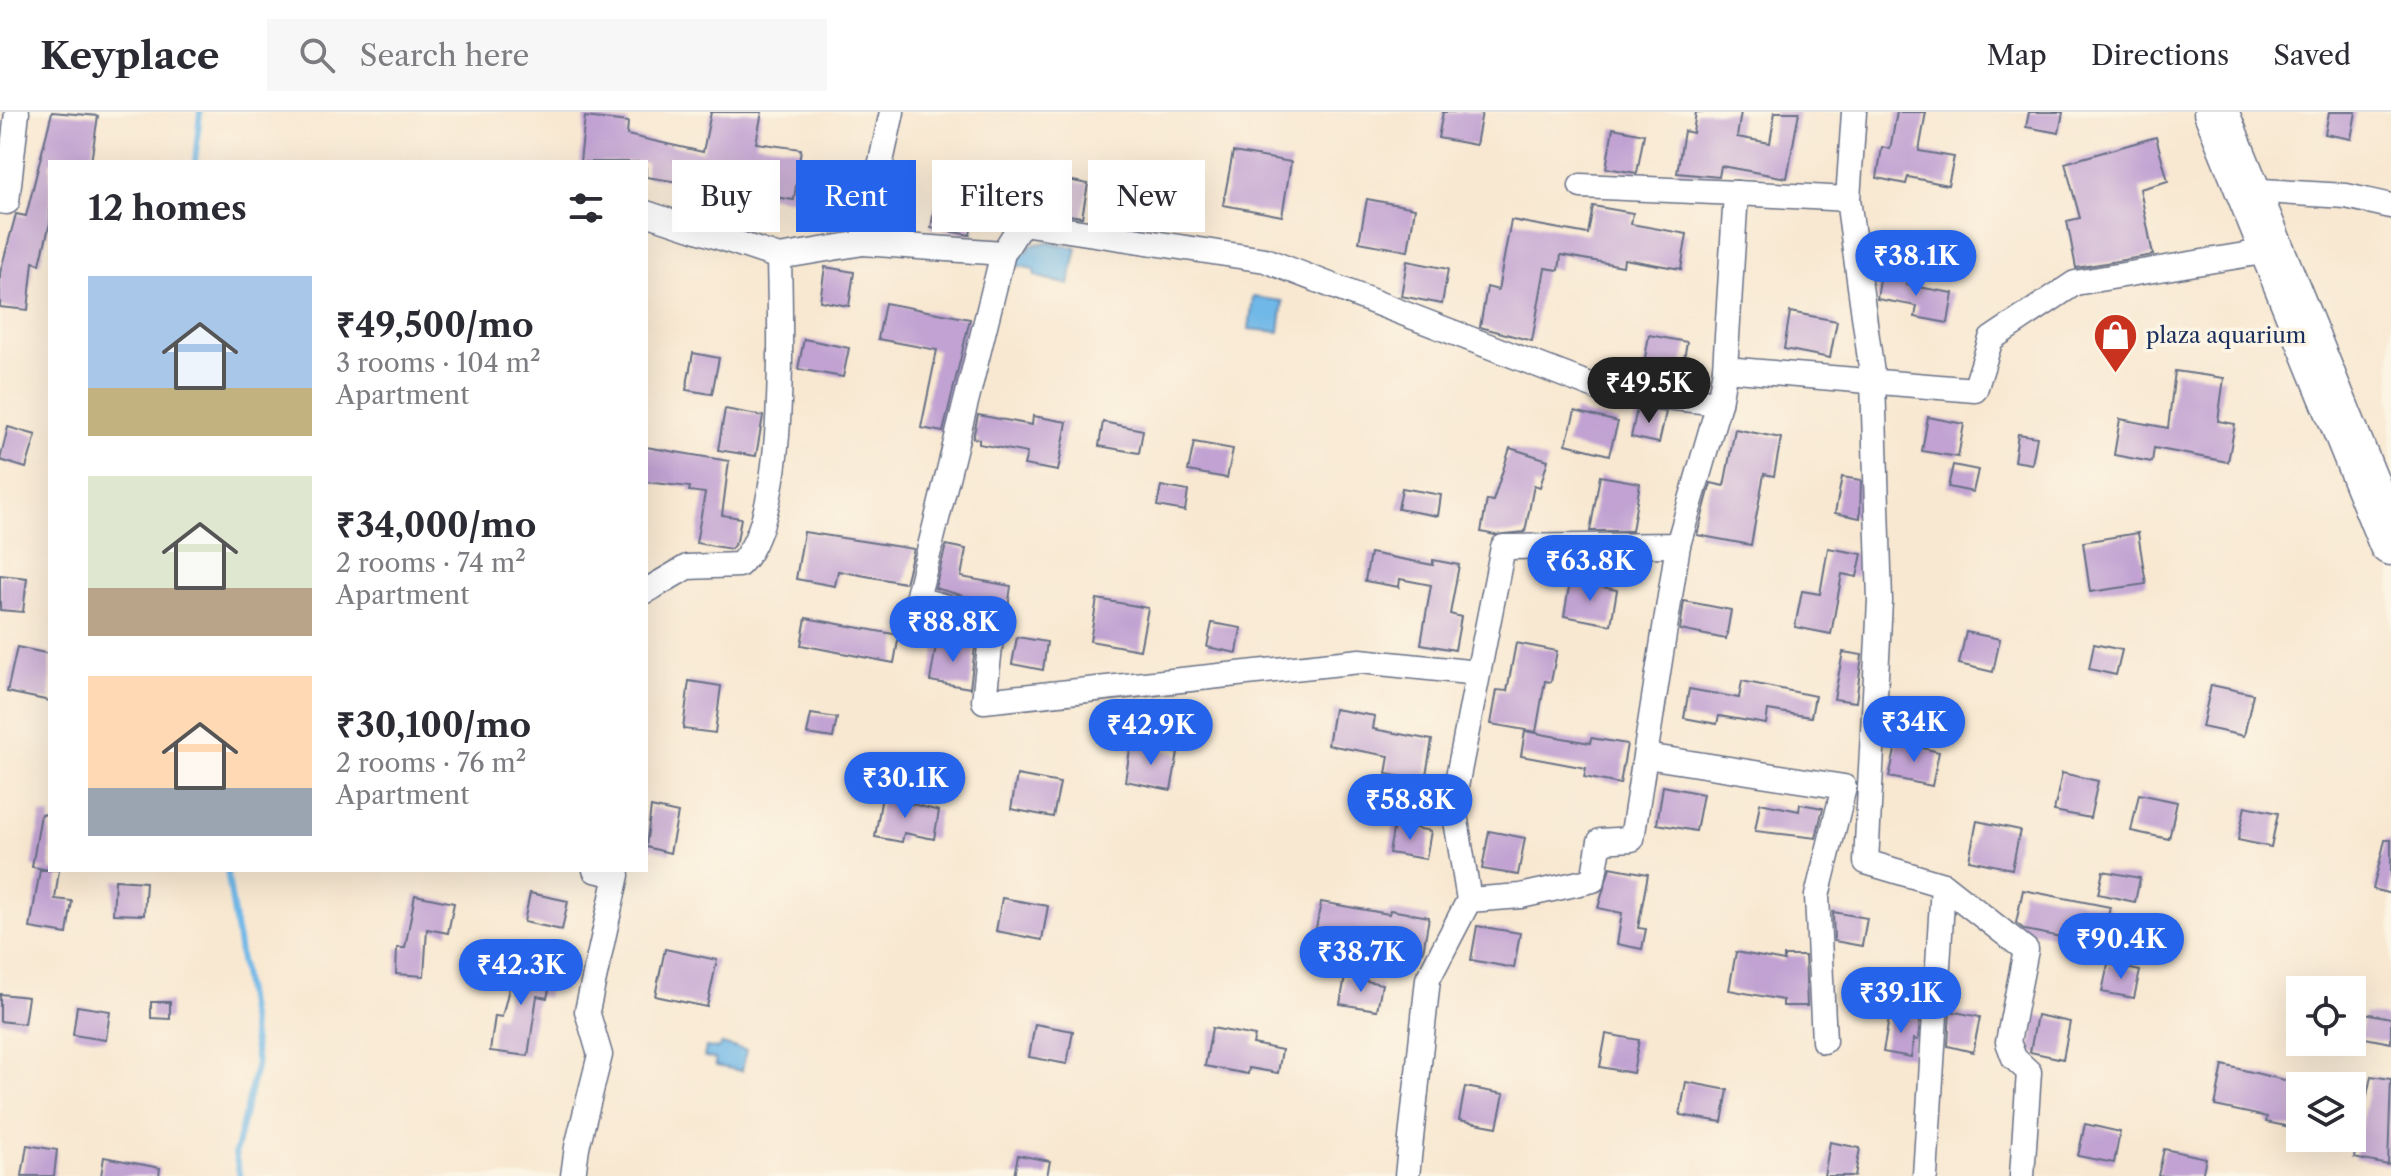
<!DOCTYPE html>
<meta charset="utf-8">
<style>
:root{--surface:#fff;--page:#f7f7f7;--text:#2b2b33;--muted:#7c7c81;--line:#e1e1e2;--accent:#2563eb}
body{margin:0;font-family:"Libre Caslon Text",serif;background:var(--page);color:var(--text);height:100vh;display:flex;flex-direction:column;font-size:30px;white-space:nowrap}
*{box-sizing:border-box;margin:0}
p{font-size:26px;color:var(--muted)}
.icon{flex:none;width:44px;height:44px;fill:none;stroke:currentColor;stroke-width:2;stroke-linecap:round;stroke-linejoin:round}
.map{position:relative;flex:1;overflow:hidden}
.side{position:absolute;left:48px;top:48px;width:600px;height:712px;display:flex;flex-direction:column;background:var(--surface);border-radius:0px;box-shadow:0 8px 32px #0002}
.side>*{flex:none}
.top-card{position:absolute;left:672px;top:48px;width:760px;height:72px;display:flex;gap:16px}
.tools{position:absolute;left:2286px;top:864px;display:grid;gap:16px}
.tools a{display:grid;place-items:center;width:80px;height:80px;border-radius:0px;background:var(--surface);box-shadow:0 8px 32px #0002;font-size:40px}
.price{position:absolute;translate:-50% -68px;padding:0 18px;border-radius:28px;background:var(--accent);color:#fff;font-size:26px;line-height:52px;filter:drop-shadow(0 2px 4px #0008)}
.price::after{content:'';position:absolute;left:50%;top:48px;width:24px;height:18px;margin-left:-12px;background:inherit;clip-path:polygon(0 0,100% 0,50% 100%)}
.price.active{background:#222;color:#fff}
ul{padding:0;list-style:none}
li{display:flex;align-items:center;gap:24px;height:200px;padding:0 40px}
li span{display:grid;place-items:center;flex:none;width:224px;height:160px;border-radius:0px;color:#555}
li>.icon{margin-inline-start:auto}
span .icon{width:96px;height:96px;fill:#fffc;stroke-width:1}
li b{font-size:34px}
h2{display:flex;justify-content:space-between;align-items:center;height:96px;padding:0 40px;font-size:34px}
.chip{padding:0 28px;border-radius:0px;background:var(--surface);box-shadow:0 8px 32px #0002;font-size:28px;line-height:72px}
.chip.active{background:var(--accent);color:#fff}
header{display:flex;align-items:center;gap:48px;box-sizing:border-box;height:112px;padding:0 40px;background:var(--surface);border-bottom:2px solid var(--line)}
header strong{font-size:38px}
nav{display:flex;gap:44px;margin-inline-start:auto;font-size:28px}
.search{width:560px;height:72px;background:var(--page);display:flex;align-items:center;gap:20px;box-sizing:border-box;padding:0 28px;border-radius:0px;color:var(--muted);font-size:30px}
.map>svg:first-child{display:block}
.water{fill:#6fb8e7;stroke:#4574a2;stroke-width:2}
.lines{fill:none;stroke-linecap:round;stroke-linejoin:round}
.stream{stroke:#6fb8e7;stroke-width:6}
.building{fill:#c1a2d2}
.street-casing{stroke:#687086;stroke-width:27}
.highway-casing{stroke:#687086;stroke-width:47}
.street{stroke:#fff;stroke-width:24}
.highway{stroke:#fff;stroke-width:44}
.labels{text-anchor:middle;stroke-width:7;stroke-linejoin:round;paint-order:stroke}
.poi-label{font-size:22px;fill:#1b2f5e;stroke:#fcf5e5;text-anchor:start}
</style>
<header>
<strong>Keyplace</strong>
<div class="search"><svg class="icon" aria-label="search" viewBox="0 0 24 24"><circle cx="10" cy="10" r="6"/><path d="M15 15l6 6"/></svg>Search here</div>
<nav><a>Map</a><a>Directions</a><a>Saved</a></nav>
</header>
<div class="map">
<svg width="2391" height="1064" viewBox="0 0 2391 1064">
<rect width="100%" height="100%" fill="#fcf5e5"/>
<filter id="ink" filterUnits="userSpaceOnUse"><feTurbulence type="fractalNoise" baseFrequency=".0125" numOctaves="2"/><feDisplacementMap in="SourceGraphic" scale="16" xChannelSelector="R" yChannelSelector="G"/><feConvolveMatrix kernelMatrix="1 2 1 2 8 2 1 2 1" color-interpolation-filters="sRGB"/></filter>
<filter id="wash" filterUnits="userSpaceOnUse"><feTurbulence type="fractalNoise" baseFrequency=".006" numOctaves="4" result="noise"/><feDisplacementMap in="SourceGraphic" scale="32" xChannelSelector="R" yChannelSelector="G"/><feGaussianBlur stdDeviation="1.8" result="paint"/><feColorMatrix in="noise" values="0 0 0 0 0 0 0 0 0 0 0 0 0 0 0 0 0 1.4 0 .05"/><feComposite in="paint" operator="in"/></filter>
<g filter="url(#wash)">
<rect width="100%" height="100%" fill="#f8e8d1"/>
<g class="water">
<polygon points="1049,130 1077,136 1069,173 1035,164 1034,157 1015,153 1017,142 1028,140 1030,133"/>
<polygon points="1253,185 1283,189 1279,220 1249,217"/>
<polygon points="721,932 746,938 742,959 716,954 715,947 704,945 706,935 718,937"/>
</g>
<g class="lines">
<g class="stream">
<polyline points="195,50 200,0"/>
<polyline points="227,758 257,951 235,1042 240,1064"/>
</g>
</g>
<g id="blocks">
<g class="building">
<polygon points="52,0 98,4 91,50 50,50 50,111 40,152 33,150 28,198 0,195 0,161 16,102 26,104"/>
<polygon points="711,0 762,0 756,31 801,37 794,88 646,65 646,50 580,50 585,5 628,10 627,23 703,40"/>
<polygon points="1443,0 1482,0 1476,33 1438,26"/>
<polygon points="1696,0 1741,0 1737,25 1770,31 1775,0 1799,0 1787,66 1721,54 1719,65 1677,61 1684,19 1693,21"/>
<polygon points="1897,0 1926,0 1919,39 1954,45 1948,73 1908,65 1906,72 1877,66 1882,35 1890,37"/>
<polygon points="2029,0 2063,0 2059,21 2026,15"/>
<polygon points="2329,0 2356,0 2351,27 2325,22"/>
<polygon points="1613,16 1644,22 1637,61 1606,56"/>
<polygon points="2156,25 2168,69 2140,77 2153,143 2076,156 2067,109 2080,106 2065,51"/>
<polygon points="1233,40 1291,50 1282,104 1223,93"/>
<polygon points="1043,63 1088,72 1082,105 1036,98"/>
<polygon points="936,86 976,93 970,123 931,116"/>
<polygon points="1367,87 1415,96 1408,139 1359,130"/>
<polygon points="1593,94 1633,101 1631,112 1687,122 1681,157 1624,147 1623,154 1561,143 1559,158 1545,156 1532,229 1480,215 1487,175 1498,178 1511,108 1588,122"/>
<polygon points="1407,149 1448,157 1442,192 1401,184"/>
<polygon points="825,155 854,160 849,194 820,189"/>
<polygon points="1881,161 1907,166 1906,173 1953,181 1948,211 1915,205 1917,194 1877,187"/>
<polygon points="885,191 970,207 943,320 921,316 937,238 878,227"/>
<polygon points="1790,200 1837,209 1830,246 1784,237"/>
<polygon points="1649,223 1687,230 1680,269 1642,263"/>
<polygon points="804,227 849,236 843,265 798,257"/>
<polygon points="693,241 719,246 712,282 686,278"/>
<polygon points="2175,259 2224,266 2218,309 2235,312 2228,350 2154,336 2152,350 2114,343 2120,307 2168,316"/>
<polygon points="725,297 763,304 756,344 718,338"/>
<polygon points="1637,297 1666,300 1659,331 1631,325"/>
<polygon points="1575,299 1618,310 1609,343 1566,332"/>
<polygon points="978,303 1032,313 1033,304 1067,310 1058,359 1024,353 1027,341 979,332 979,327 973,326"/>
<polygon points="1928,305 1964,312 1958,345 1922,339"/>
<polygon points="1103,310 1143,318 1139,341 1099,334"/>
<polygon points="8,315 36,323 26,356 0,348"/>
<polygon points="1735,317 1781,326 1774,364 1764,362 1751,433 1697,423 1711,371 1724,374"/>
<polygon points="2018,322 2037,325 2032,352 2014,349"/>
<polygon points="1194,330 1233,337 1227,366 1188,359"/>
<polygon points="646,335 729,349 722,403 741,406 737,429 731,437 696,431 705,381 689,379 690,375 646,370"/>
<polygon points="1510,336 1548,348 1540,375 1534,373 1525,420 1495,423 1481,420 1487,388 1493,389"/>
<polygon points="1953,353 1978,358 1973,380 1948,375"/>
<polygon points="1600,364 1640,371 1632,419 1590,419"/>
<polygon points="1842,365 1861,368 1860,406 1835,401"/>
<polygon points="1161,374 1188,379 1185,399 1157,394"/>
<polygon points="1402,376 1441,383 1438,404 1398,397"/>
<polygon points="804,420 914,437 905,471 838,459 835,474 796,467"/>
<polygon points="2138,421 2146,472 2090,480 2083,430"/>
<polygon points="946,433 966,437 961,465 1011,474 1008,496 935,476"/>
<polygon points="1828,436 1862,442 1857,465 1842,462 1831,522 1795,515 1802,479 1820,482"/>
<polygon points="1370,441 1433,453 1433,448 1459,453 1450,502 1461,505 1455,538 1421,532 1431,473 1400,467 1399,475 1365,469"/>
<polygon points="0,463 27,466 23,500 0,498"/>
<polygon points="1570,469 1617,478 1611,513 1564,504"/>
<polygon points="1097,487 1148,496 1140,538 1090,529"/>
<polygon points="1684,489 1731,498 1726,527 1680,518"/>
<polygon points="806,506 899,523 894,551 801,533"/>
<polygon points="1212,511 1241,516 1237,541 1207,535"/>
<polygon points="1966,520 2000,527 1993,560 1959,552"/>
<polygon points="1017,525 1047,530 1043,558 1012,552"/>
<polygon points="937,528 975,535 970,576 930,569"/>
<polygon points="1516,531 1557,539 1551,570 1545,569 1536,620 1491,612 1497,578 1507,579"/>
<polygon points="2094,532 2122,538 2116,563 2089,557"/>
<polygon points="17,535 50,542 50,589 7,580"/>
<polygon points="1843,540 1862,543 1856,590 1834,587"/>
<polygon points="689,569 721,574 715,621 683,617"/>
<polygon points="1742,569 1815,584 1811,605 1768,598 1766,612 1719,604 1717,612 1684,606 1689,577 1739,586"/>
<polygon points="2211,573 2253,582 2244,624 2202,615"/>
<polygon points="1334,597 1375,604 1373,617 1432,628 1425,669 1386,662 1389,644 1328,633"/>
<polygon points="811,602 837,606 833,626 807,622"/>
<polygon points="1525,619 1590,631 1591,626 1627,632 1620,672 1584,665 1586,656 1521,644"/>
<polygon points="1897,630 1939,640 1932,674 1889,665"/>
<polygon points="1131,632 1178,641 1171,678 1125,669"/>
<polygon points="2062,661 2098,669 2090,706 2054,699"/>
<polygon points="1017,663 1060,671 1053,705 1011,697"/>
<polygon points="1663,674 1703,682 1696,719 1657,712"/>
<polygon points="2139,682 2177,690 2169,727 2131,719"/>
<polygon points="882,684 939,699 934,727 904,721 902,730 875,725"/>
<polygon points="1760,691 1799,699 1800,692 1823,696 1816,726 1755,719"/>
<polygon points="2245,694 2278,701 2271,735 2238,728"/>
<polygon points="651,695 678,701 670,741 646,735"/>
<polygon points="41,702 50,703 50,758 32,755"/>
<polygon points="1977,709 2020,718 2012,757 1969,748"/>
<polygon points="1394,712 1431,719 1426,747 1389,741"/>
<polygon points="1489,719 1525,726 1518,763 1482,757"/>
<polygon points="2385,728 2391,728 2391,782 2373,777"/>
<polygon points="1610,755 1648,762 1638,816 1646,817 1642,837 1617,832 1622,801 1598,796"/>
<polygon points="40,758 59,758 55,787 72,789 67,822 30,816"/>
<polygon points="2103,759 2140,766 2135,790 2098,782"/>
<polygon points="115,768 146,770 144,803 113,802"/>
<polygon points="2023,778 2110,795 2102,833 2025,818 2016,811"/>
<polygon points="530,781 568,789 562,818 524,810"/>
<polygon points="415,783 454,791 448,821 427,817 424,864 396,862 397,836 405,836"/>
<polygon points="1002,786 1048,794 1042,828 996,819"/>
<polygon points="1321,790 1389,802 1390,798 1429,805 1423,840 1356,828 1355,835 1314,827"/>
<polygon points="1833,800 1867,806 1862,834 1834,829"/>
<polygon points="1477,814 1520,821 1514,856 1471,848"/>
<polygon points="665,837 717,848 707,895 655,884"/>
<polygon points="1736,840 1784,849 1784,844 1805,844 1807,894 1783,894 1783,888 1729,878"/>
<polygon points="517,844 555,853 547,886 537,884 528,944 490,939 495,904 502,905"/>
<polygon points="2108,852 2140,859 2134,886 2102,880"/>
<polygon points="1345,865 1382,872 1377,898 1340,892"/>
<polygon points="0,882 28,885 24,912 0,909"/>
<polygon points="151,890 170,890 170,907 151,906"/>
<polygon points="77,894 110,899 106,928 73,923"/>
<polygon points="1950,899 1980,905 1973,940 1948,934"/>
<polygon points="1890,901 1920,906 1918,928 1914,927 1911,945 1883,940"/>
<polygon points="2365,901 2391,906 2391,931 2360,925"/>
<polygon points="2037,903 2070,910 2063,947 2030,940"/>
<polygon points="1035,912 1073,919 1067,952 1029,945"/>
<polygon points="1212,916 1255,924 1253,932 1282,938 1278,961 1249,956 1248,962 1205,954"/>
<polygon points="1606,922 1639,928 1633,961 1600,955"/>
<polygon points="2223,953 2300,972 2300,1017 2266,1010 2267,1005 2215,994"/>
<polygon points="2371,964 2391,967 2388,1053 2354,1046"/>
<polygon points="1686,970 1728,978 1722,1010 1680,1003"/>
<polygon points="1465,975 1504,982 1497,1015 1459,1008"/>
<polygon points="2085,1012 2120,1020 2114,1051 2078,1044"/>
<polygon points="1830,1030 1860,1036 1855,1064 1824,1064"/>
<polygon points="27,1033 57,1038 54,1064 22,1064"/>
<polygon points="2164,1037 2206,1046 2202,1064 2158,1064"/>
<polygon points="1018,1043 1050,1049 1047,1064 1014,1064"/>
<polygon points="104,1045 160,1056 159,1064 101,1064"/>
</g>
</g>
</g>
<g filter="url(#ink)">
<use href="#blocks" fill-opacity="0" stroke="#687086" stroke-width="2"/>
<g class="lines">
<defs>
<g id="street">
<polyline points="892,0 863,131 1003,141 1022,111 1265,148 1603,278 1719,291 1725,257 1975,278 1991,227 2075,171 2269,139"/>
<polyline points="1581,74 1736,81"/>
<polyline points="2245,78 2346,84 2391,94"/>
<polyline points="1848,87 1873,269 1880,489 1866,750 1943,773 1925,1064"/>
<polyline points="0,89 7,90 17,0"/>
<polyline points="646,101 779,145"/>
<polyline points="1003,141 917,487 993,508 984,589 1360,549 1478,561"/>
<polyline points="1725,257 1736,81 1848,87 1854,0"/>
<path d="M646,479L687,455L739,453C789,407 780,213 779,145L863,131"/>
<polyline points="1646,644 1844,675 1817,784 1824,929"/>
<polyline points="1943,773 2026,838 2008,930 2014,946 2029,960 2022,1064"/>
<polyline points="1469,788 1521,784 1593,768 1600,729 1632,727 1678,433"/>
<polyline points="573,1064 577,1035 600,943 587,899 617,763 595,758"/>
<polyline points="1407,1064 1428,867 1469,788 1453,690 1503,435 1678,433 1719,291"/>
</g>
<polyline id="highway" points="2216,0 2391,431"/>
</defs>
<use href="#street" class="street-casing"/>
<use href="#highway" class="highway-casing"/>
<use href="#street" class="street"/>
<use href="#highway" class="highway"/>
</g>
</g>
<defs>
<symbol id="shop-pin" viewBox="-11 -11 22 30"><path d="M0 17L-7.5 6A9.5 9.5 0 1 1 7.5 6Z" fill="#c8321e" stroke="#fcf5e5"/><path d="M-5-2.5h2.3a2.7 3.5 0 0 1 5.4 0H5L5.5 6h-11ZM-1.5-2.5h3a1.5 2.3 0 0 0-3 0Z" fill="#fff"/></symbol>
</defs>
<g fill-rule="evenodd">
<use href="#shop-pin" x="2090" y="198" width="51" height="69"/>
</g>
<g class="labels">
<g class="poi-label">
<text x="2146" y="231">plaza aquarium</text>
</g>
</g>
</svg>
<div class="tools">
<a><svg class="icon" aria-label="locate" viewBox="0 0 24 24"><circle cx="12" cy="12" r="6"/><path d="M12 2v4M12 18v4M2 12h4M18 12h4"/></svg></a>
<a><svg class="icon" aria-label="layers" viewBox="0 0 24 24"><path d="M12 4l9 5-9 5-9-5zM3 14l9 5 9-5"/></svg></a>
</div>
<b class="price" style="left:1916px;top:186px">₹38.1K</b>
<b class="price active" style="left:1649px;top:313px">₹49.5K</b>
<b class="price" style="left:1590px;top:491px">₹63.8K</b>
<b class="price" style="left:953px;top:552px">₹88.8K</b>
<b class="price" style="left:1914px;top:652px">₹34K</b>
<b class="price" style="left:1151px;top:655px">₹42.9K</b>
<b class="price" style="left:905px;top:708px">₹30.1K</b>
<b class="price" style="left:1410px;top:730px">₹58.8K</b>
<b class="price" style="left:2121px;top:869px">₹90.4K</b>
<b class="price" style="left:1361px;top:882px">₹38.7K</b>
<b class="price" style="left:521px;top:895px">₹42.3K</b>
<b class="price" style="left:1901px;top:923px">₹39.1K</b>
<div class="top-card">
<a class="chip">Buy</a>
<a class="chip active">Rent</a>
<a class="chip">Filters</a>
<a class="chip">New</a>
</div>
<section class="side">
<h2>12 homes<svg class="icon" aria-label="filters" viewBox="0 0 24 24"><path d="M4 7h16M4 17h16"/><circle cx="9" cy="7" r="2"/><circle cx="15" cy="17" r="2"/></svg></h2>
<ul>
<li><span style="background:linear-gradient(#a9c7e8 70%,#c2b280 0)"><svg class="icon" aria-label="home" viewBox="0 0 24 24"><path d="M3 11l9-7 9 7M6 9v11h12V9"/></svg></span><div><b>₹49,500/mo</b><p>3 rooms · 104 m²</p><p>Apartment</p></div></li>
<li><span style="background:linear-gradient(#dfe7d0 70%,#b9a48a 0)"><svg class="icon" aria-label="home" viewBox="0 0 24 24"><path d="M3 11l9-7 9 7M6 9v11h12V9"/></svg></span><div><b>₹34,000/mo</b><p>2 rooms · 74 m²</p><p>Apartment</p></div></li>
<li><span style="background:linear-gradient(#ffd9b3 70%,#9aa5b1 0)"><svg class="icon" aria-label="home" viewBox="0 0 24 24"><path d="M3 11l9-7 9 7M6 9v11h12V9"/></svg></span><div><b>₹30,100/mo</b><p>2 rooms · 76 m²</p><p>Apartment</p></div></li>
</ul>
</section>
</div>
